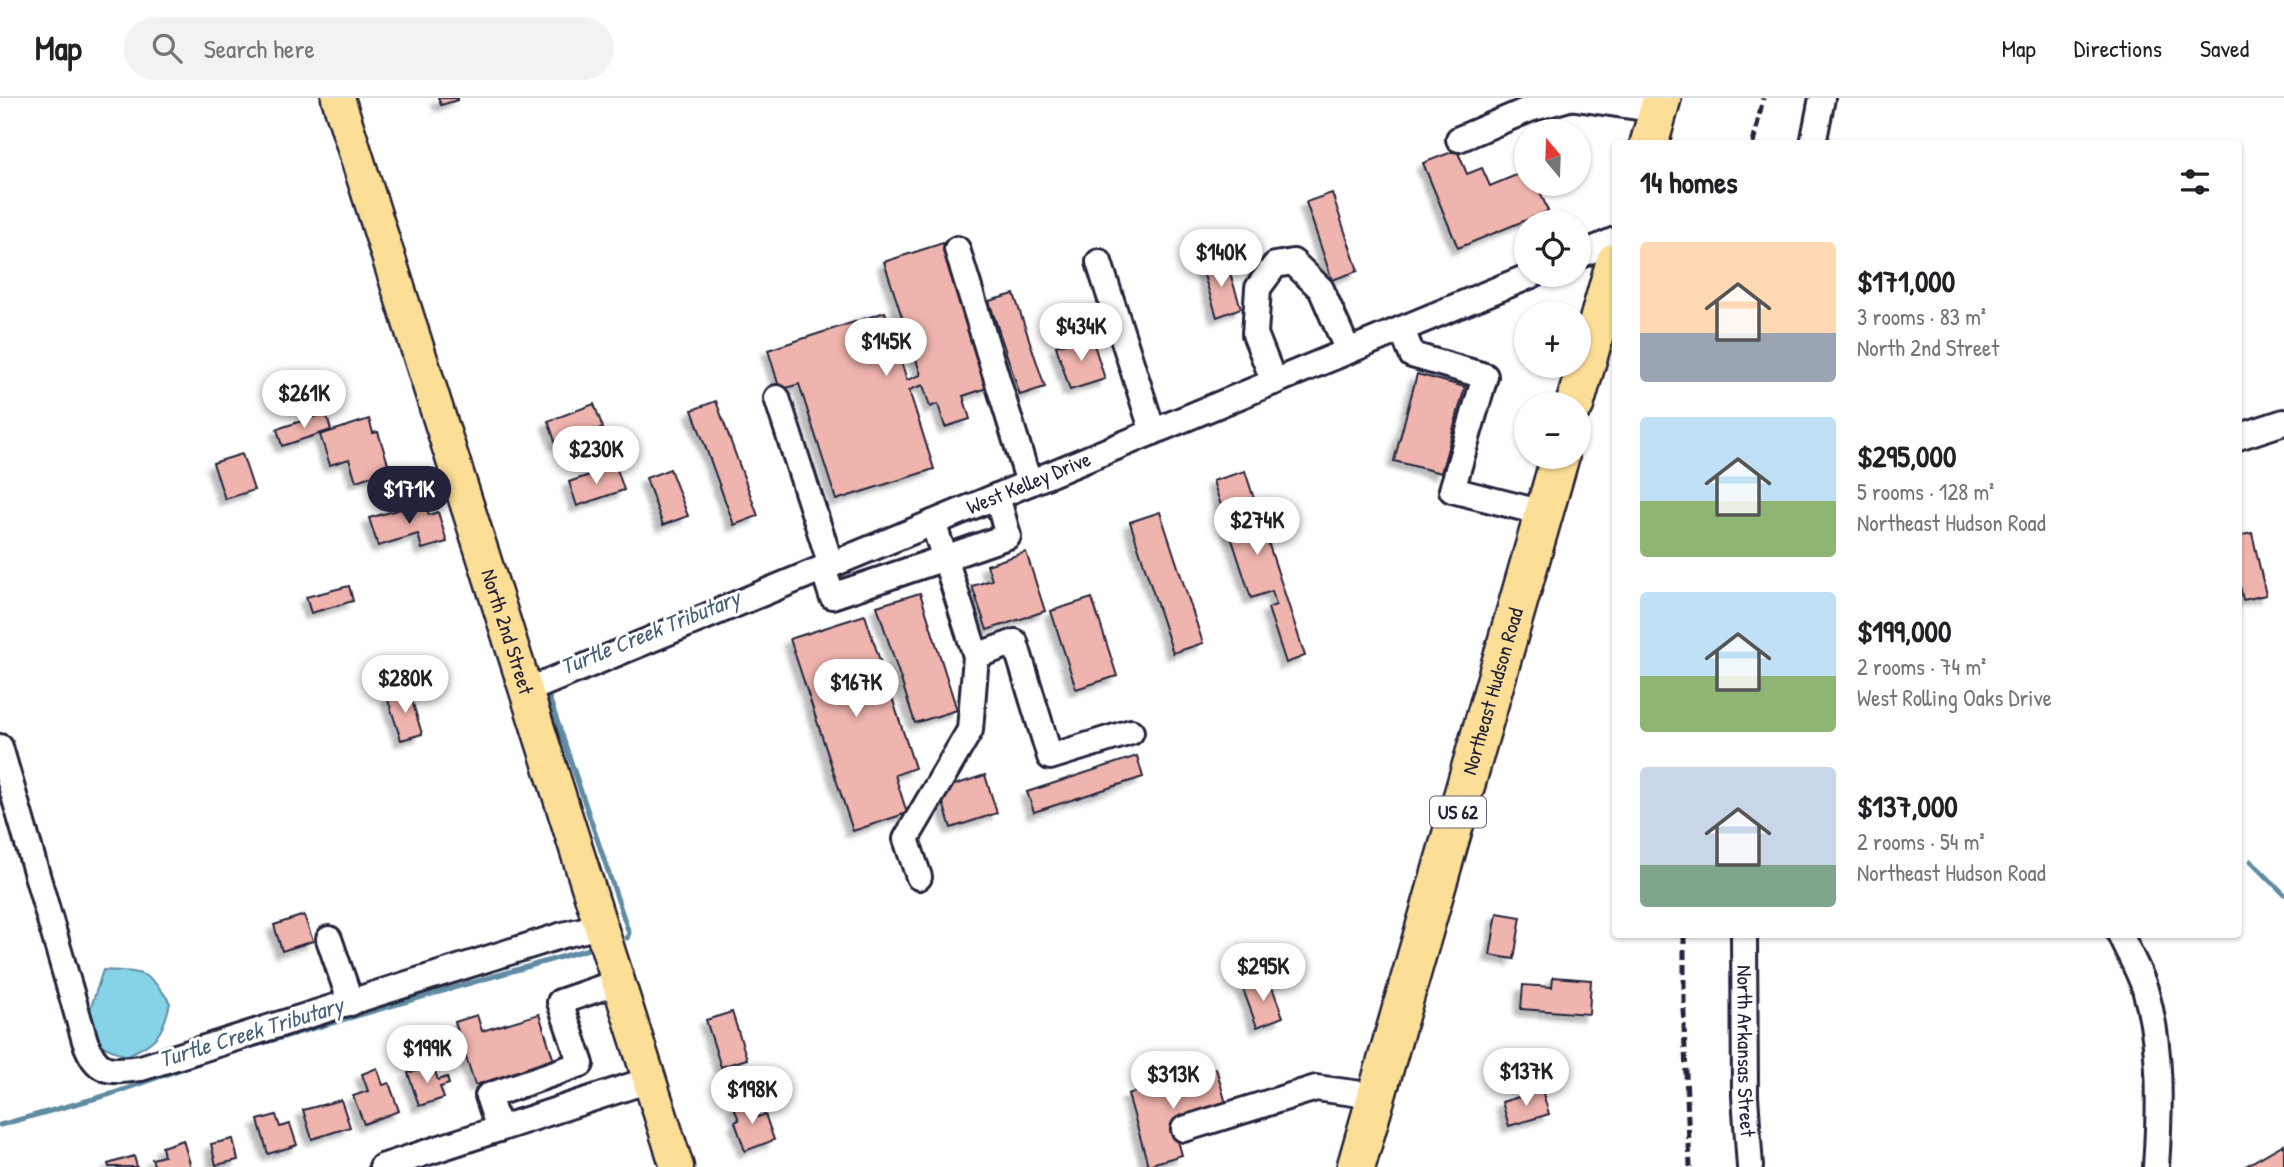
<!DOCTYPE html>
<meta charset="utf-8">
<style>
:root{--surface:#fff;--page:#f2f2f2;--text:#202124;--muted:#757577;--line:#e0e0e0;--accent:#22223b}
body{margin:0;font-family:"Patrick Hand",sans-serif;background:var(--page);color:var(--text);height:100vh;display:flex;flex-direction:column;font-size:26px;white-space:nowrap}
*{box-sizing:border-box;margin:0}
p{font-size:23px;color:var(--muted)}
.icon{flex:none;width:38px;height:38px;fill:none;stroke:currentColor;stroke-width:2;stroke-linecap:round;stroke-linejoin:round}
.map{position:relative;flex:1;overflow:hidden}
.side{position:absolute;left:1612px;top:42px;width:630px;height:798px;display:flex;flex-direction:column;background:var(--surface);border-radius:7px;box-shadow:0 2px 5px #0004}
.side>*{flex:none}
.needle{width:46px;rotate:341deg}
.fabs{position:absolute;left:1514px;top:21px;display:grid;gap:14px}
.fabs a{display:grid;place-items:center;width:77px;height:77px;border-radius:50%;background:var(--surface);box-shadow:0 2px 5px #0004;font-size:35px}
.price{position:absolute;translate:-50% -60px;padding:0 16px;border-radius:24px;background:#fff;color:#222;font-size:23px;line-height:46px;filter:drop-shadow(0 2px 4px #0008)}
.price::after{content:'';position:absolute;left:50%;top:42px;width:21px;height:16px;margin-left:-10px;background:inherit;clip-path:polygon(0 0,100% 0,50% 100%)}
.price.current{background:var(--accent);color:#fff}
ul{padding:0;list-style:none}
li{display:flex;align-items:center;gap:21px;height:175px;padding:0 28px}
li span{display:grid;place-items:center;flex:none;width:196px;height:140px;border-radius:7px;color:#555}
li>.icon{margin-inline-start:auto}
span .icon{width:84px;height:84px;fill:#fffc;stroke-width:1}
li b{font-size:30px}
h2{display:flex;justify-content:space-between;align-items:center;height:84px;padding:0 28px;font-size:30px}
header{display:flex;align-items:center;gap:42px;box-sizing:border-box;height:98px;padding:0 35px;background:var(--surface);border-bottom:2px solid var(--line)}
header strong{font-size:33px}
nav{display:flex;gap:38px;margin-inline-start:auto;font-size:24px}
.search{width:490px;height:63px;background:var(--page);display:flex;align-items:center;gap:18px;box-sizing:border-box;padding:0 24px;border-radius:38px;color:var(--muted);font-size:26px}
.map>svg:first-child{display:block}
.water{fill:#86d2e6;stroke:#5e8ca2;stroke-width:2}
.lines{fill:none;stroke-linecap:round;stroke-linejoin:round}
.stream{stroke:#5e8ca2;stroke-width:5}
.building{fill:#f0b4ae;stroke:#22223b;stroke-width:2;filter:url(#shadow)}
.minor-casing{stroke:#22223b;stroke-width:30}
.major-casing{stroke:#22223b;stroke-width:37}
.highway-casing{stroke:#22223b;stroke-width:42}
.minor{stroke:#fff;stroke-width:24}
.major{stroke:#fdde96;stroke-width:32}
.highway{stroke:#fdde96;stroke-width:37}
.rail{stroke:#22223b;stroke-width:5;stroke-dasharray:10 5;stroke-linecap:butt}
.labels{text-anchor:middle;stroke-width:6;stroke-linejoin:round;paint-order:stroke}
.shield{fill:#fff;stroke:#646476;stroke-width:2}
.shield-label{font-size:19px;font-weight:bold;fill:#22223b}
.street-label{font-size:21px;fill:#22223b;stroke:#fff}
.water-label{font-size:23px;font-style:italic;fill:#456077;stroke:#fff}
</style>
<header>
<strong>Map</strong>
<div class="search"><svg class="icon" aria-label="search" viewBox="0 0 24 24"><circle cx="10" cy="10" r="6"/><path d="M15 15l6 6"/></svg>Search here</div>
<nav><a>Map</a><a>Directions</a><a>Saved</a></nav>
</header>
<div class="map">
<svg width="2284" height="1069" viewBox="0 0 2284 1069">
<defs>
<filter id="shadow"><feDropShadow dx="-6" dy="6" stdDeviation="2" flood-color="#0004"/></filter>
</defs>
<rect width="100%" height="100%" fill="#fff"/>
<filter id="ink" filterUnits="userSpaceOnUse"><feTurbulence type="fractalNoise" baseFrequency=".0143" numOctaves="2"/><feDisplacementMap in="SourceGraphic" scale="14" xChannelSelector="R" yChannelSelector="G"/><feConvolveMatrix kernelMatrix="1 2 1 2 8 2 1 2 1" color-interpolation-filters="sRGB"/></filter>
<g filter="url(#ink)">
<path class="water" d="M103,872C140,874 149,871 170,905C162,939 157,943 126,958L100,947L89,915Z"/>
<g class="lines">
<g class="stream">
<polyline points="553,594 548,596 629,835 627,840"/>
<polyline points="2251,763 2284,796"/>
<polyline points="228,955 592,850"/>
<polyline points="0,1027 111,996 216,959"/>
</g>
</g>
<g class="building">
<polygon points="438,0 458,0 458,2 441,7"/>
<polygon points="1457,52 1467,76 1482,70 1490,88 1526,73 1526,86 1537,86 1548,113 1458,150 1423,65"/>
<polygon points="1332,95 1358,173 1332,182 1306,104"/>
<polygon points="943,145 990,289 963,298 970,321 945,329 938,306 930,309 923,287 909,292 934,371 836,402 799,286 780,292 768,252 885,214 907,282 921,277 884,164"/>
<polygon points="1226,163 1241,210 1217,219 1202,171"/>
<polygon points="1014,196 1045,289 1020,297 989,203"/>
<polygon points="1091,237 1105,281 1070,292 1056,248"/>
<polygon points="1417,276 1465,289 1441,375 1394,363"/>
<polygon points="716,303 758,418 734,427 692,312"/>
<polygon points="594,306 603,330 556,346 548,323"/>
<polygon points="326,315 331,332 282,348 277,331"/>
<polygon points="369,321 373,335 378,334 390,372 356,383 349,361 330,367 320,337"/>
<polygon points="242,356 254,392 225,401 213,365"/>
<polygon points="616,368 624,392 577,408 569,384"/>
<polygon points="670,371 688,418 663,427 646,380"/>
<polygon points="1245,373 1305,558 1286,565 1268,510 1276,507 1272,493 1251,500 1213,383"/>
<polygon points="425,404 429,417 438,414 447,444 422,451 418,436 378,448 369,420"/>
<polygon points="1160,414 1203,545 1173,555 1130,424"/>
<polygon points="2252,435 2266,497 2243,502 2238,479 2238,438"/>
<polygon points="1026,454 1045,513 987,532 972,488 992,482 987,467"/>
<polygon points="349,488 353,503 311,515 306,499"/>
<polygon points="920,495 957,612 915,625 877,508"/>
<polygon points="1092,500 1117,578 1076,591 1051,513"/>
<polygon points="865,517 915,670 895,677 907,715 853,733 790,541"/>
<polygon points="409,592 422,636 401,642 387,599"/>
<polygon points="1137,658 1143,679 1034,714 1027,694"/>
<polygon points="985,677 997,715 951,730 939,692"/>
<polygon points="1497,815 1521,819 1514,861 1490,857"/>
<polygon points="304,817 313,843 282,853 274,827"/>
<polygon points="1553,879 1591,882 1589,916 1521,911 1523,887 1552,889"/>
<polygon points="1269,881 1283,919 1257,929 1243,891"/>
<polygon points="732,914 747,961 721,969 706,922"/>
<polygon points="539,916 554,963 475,987 455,924 477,917 482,933"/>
<polygon points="433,967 438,982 447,979 449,986 440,989 444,1000 419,1008 408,975"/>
<polygon points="377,970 383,987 389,985 399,1013 364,1026 353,998 368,993 362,976"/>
<polygon points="1216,970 1227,1009 1173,1025 1182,1057 1148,1067 1128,996"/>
<polygon points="1542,992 1549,1016 1509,1028 1502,1004"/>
<polygon points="751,1001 758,1019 765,1016 774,1042 745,1053 735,1024 739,1022 733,1007"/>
<polygon points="341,1002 350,1029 312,1041 303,1012"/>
<polygon points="276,1017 280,1029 290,1026 297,1047 268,1056 258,1022"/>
<polygon points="233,1041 238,1062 216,1067 211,1046"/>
<polygon points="183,1042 191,1069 155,1069 152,1061 164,1058 162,1049"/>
<polygon points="2284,1046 2284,1069 2244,1069"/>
<polygon points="134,1058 137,1069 109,1069 108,1066"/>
</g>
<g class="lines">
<defs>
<g id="minor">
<polyline points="1576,0 1658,12"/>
<polyline points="1459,41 1530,11 1569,0"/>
<polyline points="1813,46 1822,0"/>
<polyline points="957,151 1029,385"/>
<polyline points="1578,158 1615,142"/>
<polyline points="1099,164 1153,334"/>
<polyline points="1402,231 1412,257 1485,278 1452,392 1543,415"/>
<polyline points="1274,284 1255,236 1258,190 1275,167 1293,164 1321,191 1348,253"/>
<polyline points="777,300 831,467"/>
<polyline points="2238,339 2284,324"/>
<polyline points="997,398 1008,438 945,460 976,558 1015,544 1050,659 1131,634"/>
<polyline points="823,470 832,498 945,460 933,425"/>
<path id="s1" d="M526,593L1532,177"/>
<path d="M0,649L85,943C97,976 109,974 141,970L563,837L600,828"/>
<polyline points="919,779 906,741 970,632 976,558"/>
<path id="s2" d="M1744,836L1745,998L1750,1069"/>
<path d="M2120,836C2128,854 2139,872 2145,891C2162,949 2160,1009 2156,1069"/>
<polyline points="329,841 351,905"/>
<polyline points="499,1031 488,998 581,966 560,904 618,884"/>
<polyline points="1184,1031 1316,990 1376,998"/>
<polyline points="382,1069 649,982"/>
</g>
<g id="major">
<path id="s3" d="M338,0L677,1069"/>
</g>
<g id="highway">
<polyline points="1649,46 1662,0"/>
<polyline points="1575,306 1615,164"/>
<path id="s4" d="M1356,1069L1560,359"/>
</g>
</defs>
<use href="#minor" class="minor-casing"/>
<use href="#major" class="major-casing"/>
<use href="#highway" class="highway-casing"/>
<use href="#minor" class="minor"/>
<use href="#major" class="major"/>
<use href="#highway" class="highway"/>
<g class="rail">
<polyline points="1753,46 1763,0"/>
<polyline points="1684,836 1684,928 1690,1069"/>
</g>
</g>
</g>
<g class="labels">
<rect class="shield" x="1430" y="698.5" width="56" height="31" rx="5"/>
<g class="shield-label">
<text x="1458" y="721">US 62</text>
</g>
<g class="street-label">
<text dy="7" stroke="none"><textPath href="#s1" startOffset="544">West Kelley Drive</textPath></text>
<text dy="7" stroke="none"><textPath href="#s3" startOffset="560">North 2nd Street</textPath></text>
<text dy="7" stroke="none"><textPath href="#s4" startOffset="495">Northeast Hudson Road</textPath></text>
<text dy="7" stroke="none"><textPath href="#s2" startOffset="117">North Arkansas Street</textPath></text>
</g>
<g class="water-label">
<text transform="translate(650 534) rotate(-22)" y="8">Turtle Creek Tributary</text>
<text transform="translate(251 934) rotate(-17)" y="8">Turtle Creek Tributary</text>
</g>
</g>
</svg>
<div class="fabs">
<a><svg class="needle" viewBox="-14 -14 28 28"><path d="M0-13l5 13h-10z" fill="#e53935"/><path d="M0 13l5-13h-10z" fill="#757577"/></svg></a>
<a><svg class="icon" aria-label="locate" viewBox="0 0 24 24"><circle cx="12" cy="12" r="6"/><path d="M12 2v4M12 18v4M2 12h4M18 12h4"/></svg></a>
<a>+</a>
<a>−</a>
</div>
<b class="price" style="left:1221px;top:191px">$140K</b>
<b class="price" style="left:1081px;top:265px">$434K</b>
<b class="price" style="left:886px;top:280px">$145K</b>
<b class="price" style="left:304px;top:332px">$261K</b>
<b class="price" style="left:596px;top:388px">$230K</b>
<b class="price current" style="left:409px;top:428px">$171K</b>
<b class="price" style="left:1257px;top:459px">$274K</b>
<b class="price" style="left:405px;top:617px">$280K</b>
<b class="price" style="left:856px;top:621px">$167K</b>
<b class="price" style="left:1263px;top:905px">$295K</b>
<b class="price" style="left:427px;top:987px">$199K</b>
<b class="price" style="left:1526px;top:1010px">$137K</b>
<b class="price" style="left:1173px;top:1013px">$313K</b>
<b class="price" style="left:752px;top:1028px">$198K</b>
<section class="side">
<h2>14 homes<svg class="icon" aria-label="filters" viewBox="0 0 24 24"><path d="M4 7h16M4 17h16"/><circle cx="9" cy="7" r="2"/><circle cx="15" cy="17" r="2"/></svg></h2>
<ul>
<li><span style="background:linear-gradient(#ffd9b3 65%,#9aa5b1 0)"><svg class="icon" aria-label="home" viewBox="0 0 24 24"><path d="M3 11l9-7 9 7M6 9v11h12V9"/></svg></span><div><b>$171,000</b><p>3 rooms · 83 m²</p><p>North 2nd Street</p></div></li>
<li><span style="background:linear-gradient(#bfe0f5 60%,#8fb573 0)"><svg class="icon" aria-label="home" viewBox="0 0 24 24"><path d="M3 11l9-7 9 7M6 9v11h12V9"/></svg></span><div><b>$295,000</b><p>5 rooms · 128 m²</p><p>Northeast Hudson Road</p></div></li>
<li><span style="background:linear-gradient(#bfe0f5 60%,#8fb573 0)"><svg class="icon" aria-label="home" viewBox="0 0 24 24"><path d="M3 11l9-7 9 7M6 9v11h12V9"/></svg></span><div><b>$199,000</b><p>2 rooms · 74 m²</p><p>West Rolling Oaks Drive</p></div></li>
<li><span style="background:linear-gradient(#c9d6e8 70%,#7fa58c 0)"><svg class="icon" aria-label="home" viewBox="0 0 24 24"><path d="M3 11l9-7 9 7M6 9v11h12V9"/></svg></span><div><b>$137,000</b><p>2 rooms · 54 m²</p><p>Northeast Hudson Road</p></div></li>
</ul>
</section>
</div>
